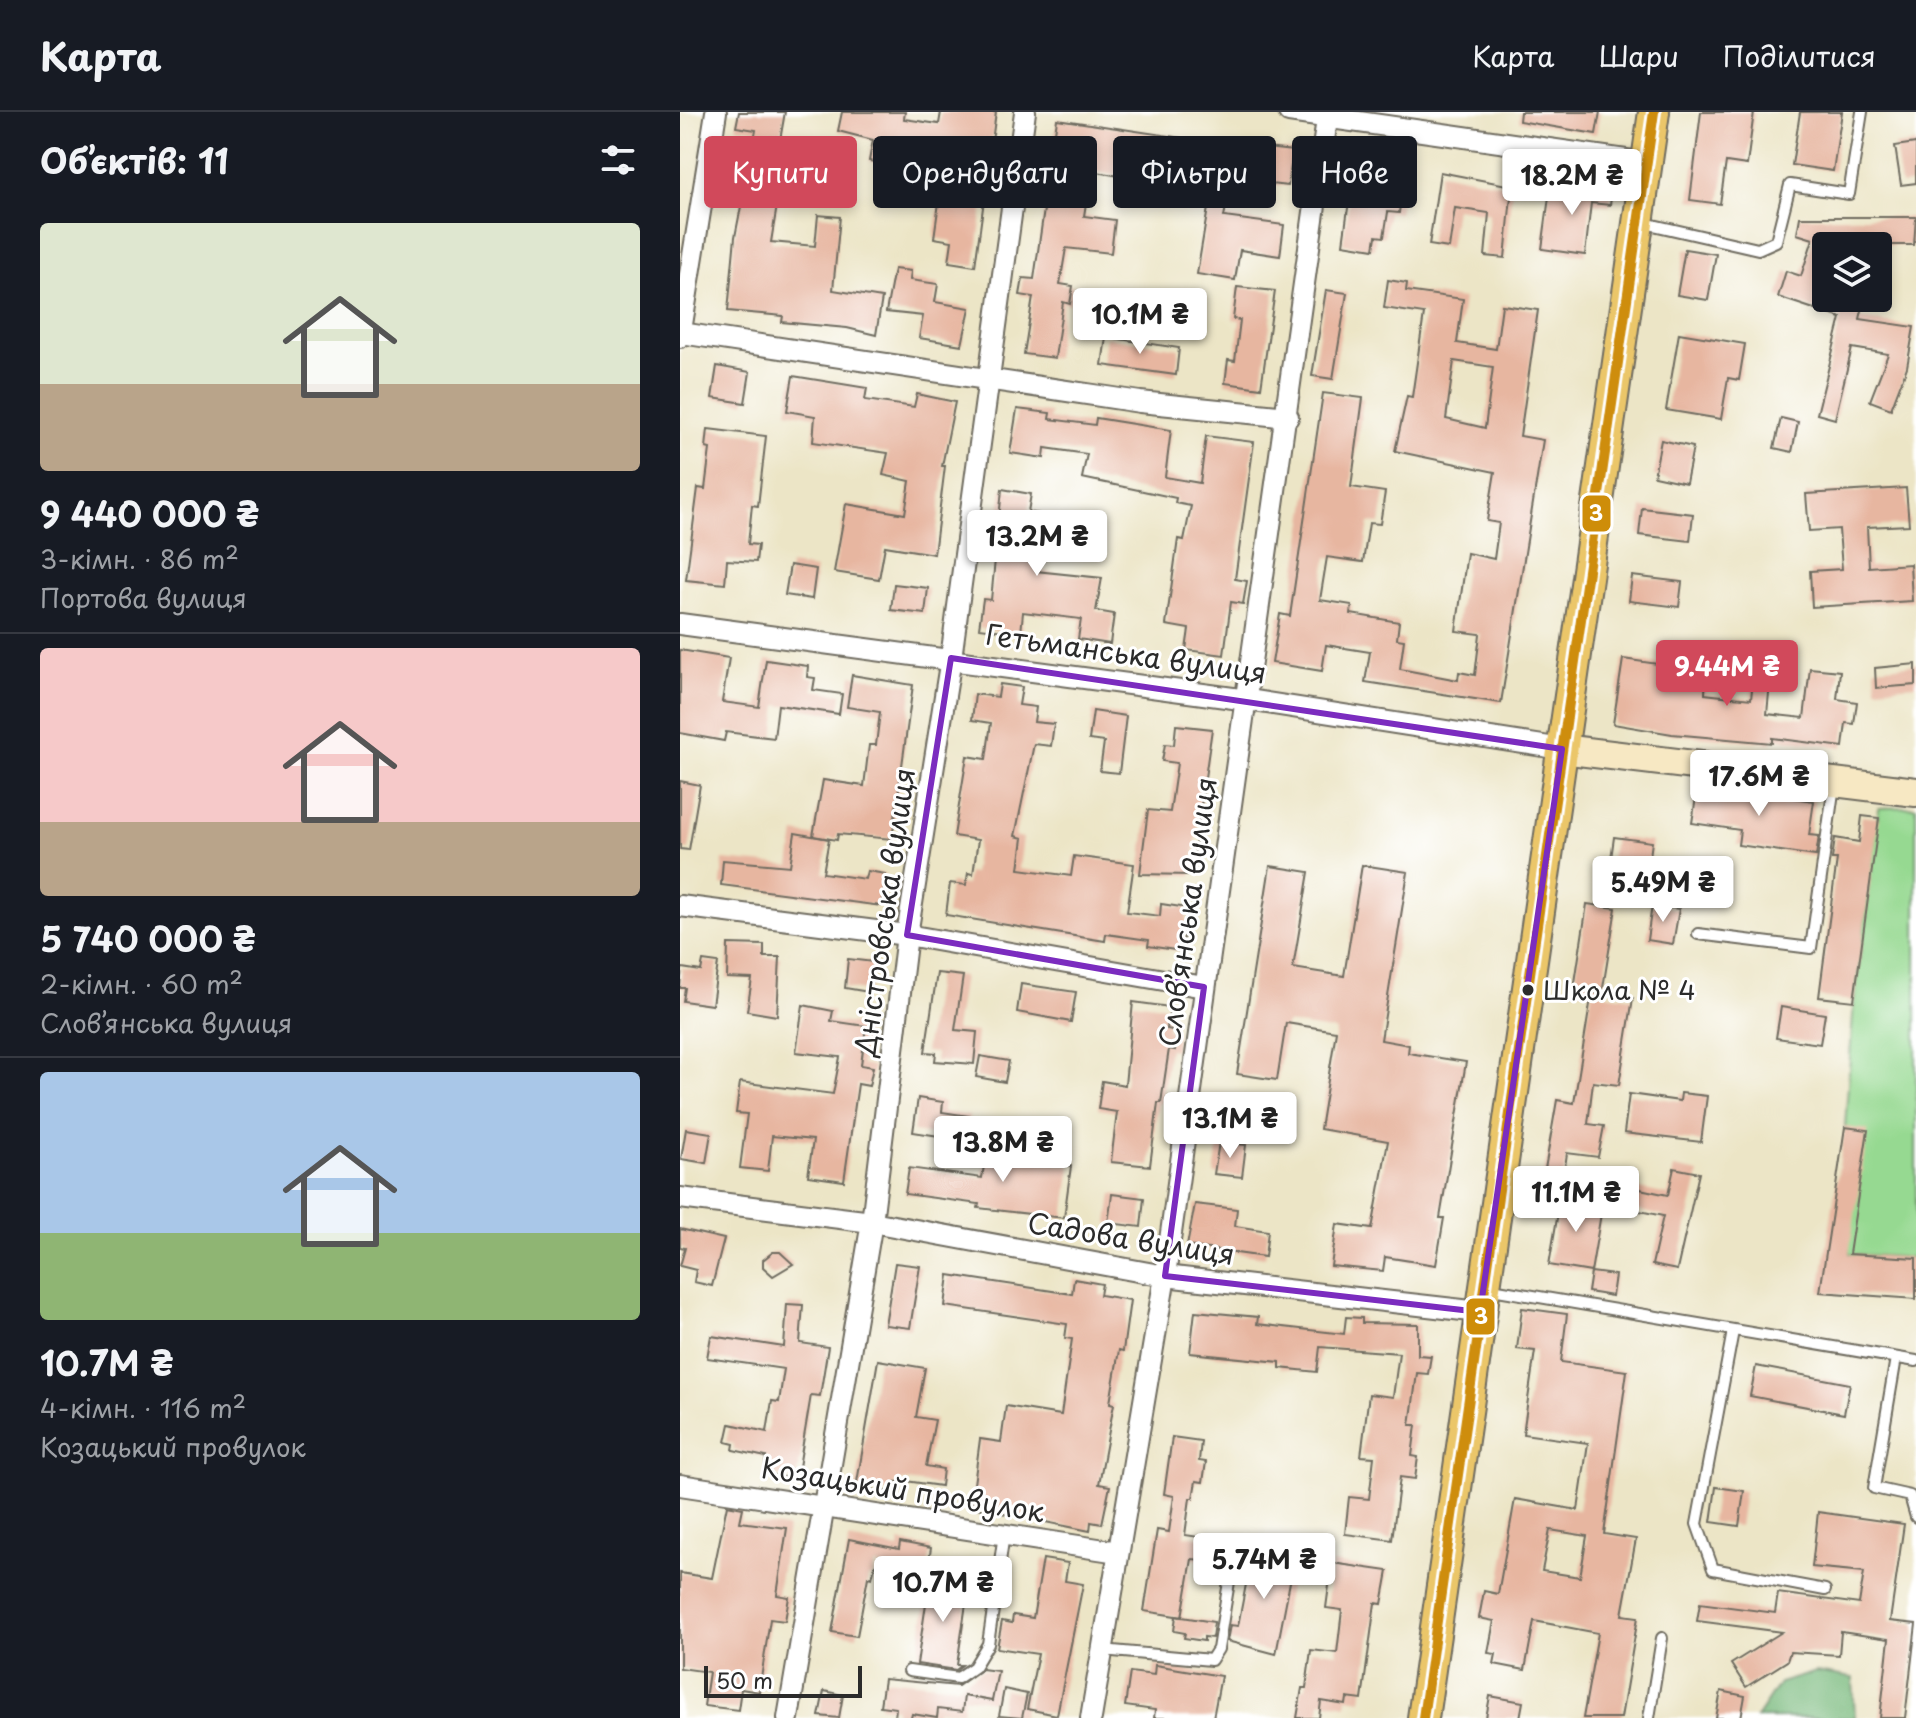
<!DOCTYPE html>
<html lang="uk">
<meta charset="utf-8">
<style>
:root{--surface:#171b24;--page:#20242c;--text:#f1f3f6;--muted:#9ea1a6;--line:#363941;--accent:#d1495b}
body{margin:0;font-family:"Playpen Sans",sans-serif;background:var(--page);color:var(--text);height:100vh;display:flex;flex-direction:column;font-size:30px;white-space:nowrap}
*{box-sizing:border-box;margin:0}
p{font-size:26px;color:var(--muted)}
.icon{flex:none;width:44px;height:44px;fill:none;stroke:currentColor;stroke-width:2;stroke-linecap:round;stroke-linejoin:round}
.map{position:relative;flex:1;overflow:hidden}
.side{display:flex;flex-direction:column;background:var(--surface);width:680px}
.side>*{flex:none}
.hud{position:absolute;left:24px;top:24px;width:760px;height:72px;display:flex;gap:16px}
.buttons{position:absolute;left:1132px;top:120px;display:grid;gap:16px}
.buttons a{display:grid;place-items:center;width:80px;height:80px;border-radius:8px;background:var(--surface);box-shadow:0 4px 12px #0003;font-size:40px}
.scale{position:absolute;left:24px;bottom:20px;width:158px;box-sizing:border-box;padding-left:8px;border:4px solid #2b2b2b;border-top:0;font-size:22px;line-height:28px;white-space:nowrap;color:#2b2b2b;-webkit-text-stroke:6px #fff;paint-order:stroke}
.price{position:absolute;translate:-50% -68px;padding:0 18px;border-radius:8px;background:#fff;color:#222;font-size:26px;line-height:52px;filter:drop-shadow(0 2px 4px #0008)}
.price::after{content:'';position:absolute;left:50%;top:48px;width:24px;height:18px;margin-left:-12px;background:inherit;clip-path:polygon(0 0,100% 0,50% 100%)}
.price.selected{background:var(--accent);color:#fff}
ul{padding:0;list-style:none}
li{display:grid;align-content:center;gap:16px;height:424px;padding:0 40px}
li+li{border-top:2px solid var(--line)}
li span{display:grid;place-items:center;height:248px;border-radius:8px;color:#555}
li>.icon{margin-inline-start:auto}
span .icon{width:144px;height:144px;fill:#fffc;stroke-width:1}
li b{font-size:34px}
h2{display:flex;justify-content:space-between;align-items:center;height:96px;padding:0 40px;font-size:34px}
.tag{padding:0 28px;border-radius:8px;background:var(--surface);box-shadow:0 4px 12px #0003;font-size:28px;line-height:72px}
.tag.selected{background:var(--accent);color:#fff}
header{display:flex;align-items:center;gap:48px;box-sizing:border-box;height:112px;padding:0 40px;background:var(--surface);border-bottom:2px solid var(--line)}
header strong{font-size:38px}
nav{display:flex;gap:44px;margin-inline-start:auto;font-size:28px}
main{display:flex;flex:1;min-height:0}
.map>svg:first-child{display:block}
.green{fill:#96d991;stroke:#60825e;stroke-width:2}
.forest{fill:#78b97b;stroke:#527253;stroke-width:2}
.building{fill:#e7b6a0;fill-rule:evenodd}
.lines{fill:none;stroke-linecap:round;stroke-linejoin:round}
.service-casing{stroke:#6f6c61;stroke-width:14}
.minor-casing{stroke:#6f6c61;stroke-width:24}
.secondary-casing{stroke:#6f6c61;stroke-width:32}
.primary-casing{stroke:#6f6c61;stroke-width:34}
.service{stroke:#fff;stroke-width:10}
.minor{stroke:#fff;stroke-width:20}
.secondary{stroke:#f7e8c3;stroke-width:28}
.primary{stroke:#ebc669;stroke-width:30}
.bus-1-casing{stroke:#fff;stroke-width:16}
.bus-1{stroke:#ce8d09;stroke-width:10}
.marked{fill:none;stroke:#7b2cbf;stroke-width:6;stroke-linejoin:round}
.bus-dot{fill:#2b2b2b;stroke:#fff;stroke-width:3}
.labels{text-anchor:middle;stroke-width:6;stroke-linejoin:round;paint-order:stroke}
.bus-label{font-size:26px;fill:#2b2b2b;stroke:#fff;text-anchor:start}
.street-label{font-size:28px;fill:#2b2b2b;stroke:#fff}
.line-badge{stroke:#fff;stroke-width:3}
.badge-label{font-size:22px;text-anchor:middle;font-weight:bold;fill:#fff}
</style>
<header>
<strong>Карта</strong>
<nav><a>Карта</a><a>Шари</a><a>Поділитися</a></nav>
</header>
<main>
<section class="side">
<h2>Об’єктів: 11<svg class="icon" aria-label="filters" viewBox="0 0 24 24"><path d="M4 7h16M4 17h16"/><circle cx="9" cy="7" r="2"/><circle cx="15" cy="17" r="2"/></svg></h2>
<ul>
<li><span style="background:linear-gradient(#dfe7d0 65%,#b9a48a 0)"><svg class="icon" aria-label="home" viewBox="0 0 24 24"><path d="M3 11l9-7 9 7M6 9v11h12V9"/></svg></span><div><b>9 440 000 ₴</b><p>3-кімн. · 86 m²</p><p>Портова вулиця</p></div></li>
<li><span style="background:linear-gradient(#f6c9c9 70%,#b9a48a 0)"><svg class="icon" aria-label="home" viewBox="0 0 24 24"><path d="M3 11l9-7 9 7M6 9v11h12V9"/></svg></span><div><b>5 740 000 ₴</b><p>2-кімн. · 60 m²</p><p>Словʼянська вулиця</p></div></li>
<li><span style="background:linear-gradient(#a9c7e8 65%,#8fb573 0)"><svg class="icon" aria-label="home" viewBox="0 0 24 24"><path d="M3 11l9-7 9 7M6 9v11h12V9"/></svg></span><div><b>10.7M ₴</b><p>4-кімн. · 116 m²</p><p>Козацький провулок</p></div></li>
</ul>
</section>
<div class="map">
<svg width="1236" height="1606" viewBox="0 0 1236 1606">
<rect width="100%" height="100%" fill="#fff"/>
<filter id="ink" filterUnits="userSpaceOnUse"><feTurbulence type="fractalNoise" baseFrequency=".0125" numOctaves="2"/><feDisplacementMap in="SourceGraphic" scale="16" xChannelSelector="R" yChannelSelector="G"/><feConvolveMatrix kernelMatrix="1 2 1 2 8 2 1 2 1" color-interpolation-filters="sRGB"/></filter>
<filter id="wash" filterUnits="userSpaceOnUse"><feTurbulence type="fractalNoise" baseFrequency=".006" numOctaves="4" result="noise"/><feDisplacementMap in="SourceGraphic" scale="32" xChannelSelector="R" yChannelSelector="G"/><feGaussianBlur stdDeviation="1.8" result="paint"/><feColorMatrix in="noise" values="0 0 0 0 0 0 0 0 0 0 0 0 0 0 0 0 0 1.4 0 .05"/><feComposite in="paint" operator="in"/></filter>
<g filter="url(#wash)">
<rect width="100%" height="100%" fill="#ece5c6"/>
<polygon class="green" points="1236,695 1236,1146 1169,1142 1165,1015 1174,889 1199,696"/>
<polygon class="forest" points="1136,1560 1173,1566 1175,1606 1076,1606 1099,1571"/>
<g id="blocks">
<g class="building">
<polygon points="59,0 105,0 99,34 111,36 106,63 102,63 91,130 135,134 138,103 160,105 153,178 202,186 196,223 167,216 102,210 103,204 48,199 55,125 76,18 56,15"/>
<polygon points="162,0 225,0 224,7 259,12 261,0 316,0 295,154 269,150 272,129 254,126 261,76 209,69 211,53 189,49 193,28 158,19"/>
<polygon points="840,0 920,0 916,22 839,9"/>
<polygon points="1021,0 1074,0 1067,53 1046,50 1040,92 1010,88"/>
<polygon points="1120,0 1162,0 1153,59 1112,53"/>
<polygon points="377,7 529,30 523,62 551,67 544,105 604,113 600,144 560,138 555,168 517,162 528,96 442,79 445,65 411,59 404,104 435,108 431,141 386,136 380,172 393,174 390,192 383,190 375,246 344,242 353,185 340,183 343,166 354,167"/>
<polygon points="1236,31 1236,71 1221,73 1215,34"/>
<polygon points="576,35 613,39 608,74 571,70"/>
<polygon points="666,35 693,38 691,51 710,53 707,75 722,77 719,101 708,100 704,125 696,124 694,137 663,132 674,53 663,52"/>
<polygon points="760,60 832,74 825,146 805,144 809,101 775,96 769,136 749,133"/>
<polygon points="904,69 933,73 930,93 911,91 905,143 862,137 870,77 903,81"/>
<polygon points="1120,105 1236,105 1234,133 1194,133 1157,120 1152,133 1146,134 1139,170 1146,172 1146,186 1185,186 1180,207 1234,215 1227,255 1211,297 1190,289 1208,242 1172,236 1155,307 1137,302 1161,206 1098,185 1106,159 1121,164 1133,127 1117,122"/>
<polygon points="1005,137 1036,142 1028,188 997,183"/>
<polygon points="214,157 231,159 230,168 258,172 255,190 290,196 282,233 239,226 243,204 206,200"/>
<path d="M708,168L727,171L726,179L783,187L777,231L816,237L822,193L858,198L840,324L863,328L821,591L685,570L690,540L646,533L642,559L592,551L600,502L610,504L643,281L683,286L671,375L705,380L700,412L689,411L683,450L647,445L640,488L672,493L671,502L719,510L717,527L724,528L720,557L778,568L779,560L795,563L800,522L776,519L787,441L814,447L819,411L807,409L815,360L715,339L727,284L732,285L744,202L704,196ZM774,249L813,255L805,316L766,307Z"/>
<polygon points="557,175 595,179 581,276 545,271 548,248 555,249 560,208 553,207"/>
<polygon points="646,178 667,181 653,267 632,264"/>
<polygon points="999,221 1065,232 1059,268 1048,266 1041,307 986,298"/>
<polygon points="426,225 499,236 496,263 422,253"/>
<polygon points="37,254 70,260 65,291 32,286"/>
<polygon points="113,264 187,276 185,288 234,295 237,282 275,290 262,354 265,354 254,442 205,434 199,467 154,460 166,392 225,402 230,369 203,363 208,341 133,330 135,304 107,299"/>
<polygon points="337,297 370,301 369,307 415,313 416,306 491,318 485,365 520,371 526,324 574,330 555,467 567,469 563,492 551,490 544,543 506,538 509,517 486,513 498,427 504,428 511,394 495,391 496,386 402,366 407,342 365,336 364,346 330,341"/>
<polygon points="1101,306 1118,310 1112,340 1094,336"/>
<polygon points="28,317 86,324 78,394 72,393 68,432 78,433 76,450 47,448 45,472 6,468 18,376 25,377 30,337 26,336"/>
<polygon points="981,328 1013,335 1006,371 974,364"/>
<polygon points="1226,376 1229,413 1187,415 1189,455 1230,452 1232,489 1132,495 1130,459 1162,457 1159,417 1129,419 1126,382"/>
<polygon points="322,377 351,382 348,400 385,406 383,421 361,418 356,459 422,466 416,499 434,502 430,532 398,527 401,507 343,500 341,521 299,516 303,487 311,488"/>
<polygon points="962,396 1013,402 1010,429 959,423"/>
<polygon points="110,453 136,457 132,487 105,483"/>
<polygon points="952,464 1002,470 999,495 949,489"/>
<polygon points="214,472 248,476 245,502 211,498"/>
<polygon points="0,538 49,546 42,590 79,595 86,548 128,554 127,565 135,566 133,578 162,582 159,602 98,593 94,626 46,620 44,629 0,621"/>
<polygon points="943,547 985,553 985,558 1026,562 1025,582 1033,583 1071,587 1073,568 1090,570 1087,602 1124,606 1130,556 1160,559 1157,587 1177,590 1174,612 1166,611 1163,635 1092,626 1092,631 992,622 933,612"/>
<polygon points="1236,552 1236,573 1196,576 1195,556"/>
<polygon points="172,563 233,573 212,727 158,722 157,728 133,724 143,668 184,674 189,633 196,633 200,600 167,595"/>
<polygon points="320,572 342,575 339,593 356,595 354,610 374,612 371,634 354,632 335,724 343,726 339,757 391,764 394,744 454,752 447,800 480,804 481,792 508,796 502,839 468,834 469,828 426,822 425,829 266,803 270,771 286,773 288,761 293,762 298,728 274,724 287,644 306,647 311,611 292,608 295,582 318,585"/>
<polygon points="413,599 446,604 439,661 420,659 424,630 409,628"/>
<polygon points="496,613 532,617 511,763 460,762 468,698 490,700 497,651 482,649 485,632 494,633"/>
<polygon points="0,669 20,673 9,738 0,737"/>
<polygon points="1018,672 1134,689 1129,723 1139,724 1136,744 1058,733 1060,718 1012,711"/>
<polygon points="1182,704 1199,706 1174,889 1139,885 1157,747 1152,747 1155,726 1179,730"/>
<polygon points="115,721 149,727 143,761 185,767 187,759 206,762 201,794 41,773 43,748 110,754"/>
<polygon points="934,725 972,730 964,788 926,783"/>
<polygon points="682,753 728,760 701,928 729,933 728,941 786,950 760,1106 764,1106 756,1153 705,1145 703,1159 651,1154 657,1112 692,1117 708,1029 640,1017 656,919 606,911 597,968 557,962 590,754 629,760 613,856 664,864"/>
<polygon points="907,792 936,796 922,882 894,877"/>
<polygon points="972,793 999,797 993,832 967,828"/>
<polygon points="48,832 84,833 84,845 100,845 97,904 67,899 72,867 47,866"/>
<polygon points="168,847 194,850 189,880 165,876"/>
<polygon points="23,849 38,851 32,893 3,889 5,876 0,876 2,856 21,859"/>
<polygon points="257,861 283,864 275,918 297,920 294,952 255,949 256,941 245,940"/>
<polygon points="341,872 396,880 391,910 337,900"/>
<polygon points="912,880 953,886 939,973 913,970 908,1012 924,1014 918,1045 887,1041 881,1083 861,1080 877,988 894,991"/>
<polygon points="453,890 490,895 487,917 497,919 495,938 489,937 481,991 478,991 470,1054 431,1050 437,1000 418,997 422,969 445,973"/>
<polygon points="123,893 153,899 151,909 186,914 181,953 193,955 189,974 178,972 164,1069 128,1064 133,1028 92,1024 88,1059 60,1056 67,1002 56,1001 60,970 153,982 160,945 116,940"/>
<polygon points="1101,895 1145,902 1140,932 1096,926"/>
<polygon points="300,944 329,949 325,970 296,965"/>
<polygon points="1001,981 1027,984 1021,1030 944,1021 949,982 1000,989"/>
<polygon points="238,986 263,990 262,1000 289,1004 285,1028 233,1020"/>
<polygon points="1165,1015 1188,1018 1169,1142 1236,1146 1236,1187 1140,1180"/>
<polygon points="6,1017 31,1021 26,1051 1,1047"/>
<polygon points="326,1029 364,1035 362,1050 391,1054 384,1106 298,1096 299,1092 225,1082 229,1056 302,1066 305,1048 324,1051"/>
<polygon points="539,1030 566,1033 562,1065 534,1062"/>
<polygon points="994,1056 1019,1061 997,1158 972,1153 983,1104 927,1092 932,1071 988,1083"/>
<polygon points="432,1082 464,1086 461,1115 428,1111"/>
<polygon points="881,1083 923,1090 911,1160 869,1153"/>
<polygon points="515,1092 557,1097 555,1114 588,1119 585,1145 507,1134"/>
<polygon points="0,1117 44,1127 32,1174 14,1170 16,1158 0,1154 5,1136 0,1135"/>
<polygon points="93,1140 100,1140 113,1152 93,1164 83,1155 83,1148"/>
<polygon points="215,1151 240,1154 230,1216 205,1213"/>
<polygon points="911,1160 935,1163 932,1184 908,1180"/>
<polygon points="269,1163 392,1182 394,1167 422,1172 420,1183 450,1188 443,1239 439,1238 430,1291 434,1292 419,1372 430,1374 422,1412 411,1410 410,1419 291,1395 300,1327 321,1330 326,1294 381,1303 392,1227 385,1226 387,1212 265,1194"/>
<polygon points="107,1192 123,1193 120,1231 148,1235 140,1284 131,1283 117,1367 84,1362 86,1345 53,1338 54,1332 46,1330 50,1312 87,1320 92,1289 99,1290 104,1257 27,1246 31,1224 104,1235"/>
<path d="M842,1196L887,1202L881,1250L947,1259L924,1422L956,1427L942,1503L958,1505L941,1606H903L918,1521L854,1509L845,1558L814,1552L816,1542L808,1541L814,1509L799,1506L804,1479L818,1482L835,1387L898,1398L908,1331L843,1322L855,1239L837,1237ZM870,1418L907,1424L900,1465L862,1459Z"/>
<polygon points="515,1199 578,1205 577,1212 664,1222 666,1205 682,1206 682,1211 738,1212 738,1243 751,1244 748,1262 737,1261 730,1313 736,1313 732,1344 738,1345 735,1367 720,1365 712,1428 665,1422 669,1385 689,1387 694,1345 681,1344 689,1282 713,1285 719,1241 640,1235 637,1260 600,1256 600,1250 510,1241"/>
<polygon points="198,1248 245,1256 236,1305 255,1308 246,1354 263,1357 261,1374 226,1369 215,1370 214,1380 176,1376"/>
<polygon points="1076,1254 1170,1272 1164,1302 1070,1284"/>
<polygon points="492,1325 521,1329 519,1349 526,1350 523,1370 516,1369 513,1386 510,1386 505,1423 526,1426 522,1448 512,1447 502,1505 464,1499 477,1418 489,1420 494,1384 484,1382"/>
<polygon points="1036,1375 1064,1379 1059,1414 1031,1410"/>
<polygon points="47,1393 63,1396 60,1410 107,1416 97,1483 109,1485 105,1509 90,1507 79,1580 61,1577 58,1598 24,1594 29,1560 0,1556 0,1461 32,1466"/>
<polygon points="1138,1400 1224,1412 1210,1509 1236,1512 1225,1606 1200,1606 1209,1527 1161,1520 1159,1543 1110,1540 1107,1549 1066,1575 1051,1552 1102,1520 1017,1509 1020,1491 1095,1501 1098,1481 1179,1492 1184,1460 1132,1455"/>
<polygon points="169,1427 219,1437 220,1430 251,1436 247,1462 195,1453 192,1466 188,1465 177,1524 152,1520"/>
<polygon points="573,1436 615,1444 596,1542 547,1529 550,1513 558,1514"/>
<polygon points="363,1447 388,1451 385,1469 403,1472 377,1603 347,1597 358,1542 317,1536 322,1509 332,1511 333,1503 353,1506"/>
<polygon points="652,1451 708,1459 702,1492 695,1491 682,1588 667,1586 666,1593 641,1589 639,1606 617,1606 622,1576 626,1576 631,1538 657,1541 662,1498 646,1496"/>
<polygon points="250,1465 289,1471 277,1553 282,1553 276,1558 237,1552"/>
<polygon points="496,1504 534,1510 532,1526 524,1525 524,1529 504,1526 505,1521 494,1519"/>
<polygon points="475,1553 541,1564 533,1606 474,1606 475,1598 445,1594 450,1560 474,1563"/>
<polygon points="302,1557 318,1559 312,1589 284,1584 282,1600 258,1597 257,1606 232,1602 231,1606 215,1606 216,1596 200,1594 204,1567 278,1574"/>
<polygon points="324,1577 347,1582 342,1606 319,1604"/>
<polygon points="144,1579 163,1583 159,1606 139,1604"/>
<polygon points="1041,1579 1065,1584 1061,1606 1036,1606"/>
<polygon points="810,1584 843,1590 840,1606 806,1606"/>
</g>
</g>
</g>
<g filter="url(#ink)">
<use href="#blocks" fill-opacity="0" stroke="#6f6c61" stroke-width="2"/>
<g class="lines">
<defs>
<g id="service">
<polyline points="960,110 1078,137 1096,129 1110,73 1169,82 1182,0"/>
<polyline points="1018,822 1131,836 1154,673"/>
<polyline points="806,1176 1236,1249"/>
<polyline points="1053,1219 1017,1412 1033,1457 1145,1478"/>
<polyline points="1216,1246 1194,1376 1230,1384 1236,1405"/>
<polyline points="422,1538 531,1548 538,1537 555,1433"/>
<polyline points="229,1559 278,1566 294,1555 308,1532 324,1422"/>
<polyline points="969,1606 982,1526"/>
</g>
<g id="minor">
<polyline points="609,0 967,51"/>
<polyline points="1,221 460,290 608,305"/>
<polyline points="0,225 36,0"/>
<polyline points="0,512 568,588 882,637"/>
<polyline points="0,794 227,823 524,875"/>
<polyline points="0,1086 192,1110 485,1164 800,1200"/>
<polyline points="0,1373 438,1440"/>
<polyline points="108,1606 192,1110 227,823 271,546 345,0"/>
<polyline points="411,1606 485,1164 648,0"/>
</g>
<polyline id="secondary" points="882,637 1236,680"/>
<polyline id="primary" points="743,1606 974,0"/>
</defs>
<use href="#service" class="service-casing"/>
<use href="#minor" class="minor-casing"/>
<use href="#secondary" class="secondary-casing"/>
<use href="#primary" class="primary-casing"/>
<use href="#service" class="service"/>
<use href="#minor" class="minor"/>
<use href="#secondary" class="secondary"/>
<use href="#primary" class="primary"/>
<defs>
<polyline id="bus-1" points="743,1606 974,0"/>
</defs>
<use href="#bus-1" class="bus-1-casing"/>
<use href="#bus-1" class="bus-1"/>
</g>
</g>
<path class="marked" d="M271,546L882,637L800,1200L485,1164L524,875L227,823Z"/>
<circle class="bus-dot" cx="848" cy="878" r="7"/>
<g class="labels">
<g class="bus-label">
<text x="863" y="888">Школа № 4</text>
</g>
<g class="street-label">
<text transform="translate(446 542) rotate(8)" y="10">Гетьманська вулиця</text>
<text transform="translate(205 800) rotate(-82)" y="10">Дністровська вулиця</text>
<text transform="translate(508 800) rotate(-82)" y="10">Словʼянська вулиця</text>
<text transform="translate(451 1127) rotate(9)" y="10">Садова вулиця</text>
<text transform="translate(223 1378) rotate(9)" y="10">Козацький провулок</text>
</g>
</g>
<g class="line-badge">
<rect x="901" y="382" width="31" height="39" rx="8" fill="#ce8d09"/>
<rect x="785" y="1185" width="31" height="39" rx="8" fill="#ce8d09"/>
</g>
<g class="badge-label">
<text x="916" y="409">3</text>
<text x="801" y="1212">3</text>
</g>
</svg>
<div class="buttons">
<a><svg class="icon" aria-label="layers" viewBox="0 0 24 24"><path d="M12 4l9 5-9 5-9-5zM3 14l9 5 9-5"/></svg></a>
</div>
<div class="scale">50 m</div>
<b class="price" style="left:892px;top:105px">18.2M ₴</b>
<b class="price" style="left:460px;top:244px">10.1M ₴</b>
<b class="price" style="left:357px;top:466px">13.2M ₴</b>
<b class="price selected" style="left:1047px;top:596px">9.44M ₴</b>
<b class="price" style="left:1079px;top:706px">17.6M ₴</b>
<b class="price" style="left:983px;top:812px">5.49M ₴</b>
<b class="price" style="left:550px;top:1048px">13.1M ₴</b>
<b class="price" style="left:323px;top:1072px">13.8M ₴</b>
<b class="price" style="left:896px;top:1122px">11.1M ₴</b>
<b class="price" style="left:584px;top:1489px">5.74M ₴</b>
<b class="price" style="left:263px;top:1512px">10.7M ₴</b>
<div class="hud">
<a class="tag selected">Купити</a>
<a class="tag">Орендувати</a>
<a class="tag">Фільтри</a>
<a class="tag">Нове</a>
</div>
</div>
</main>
